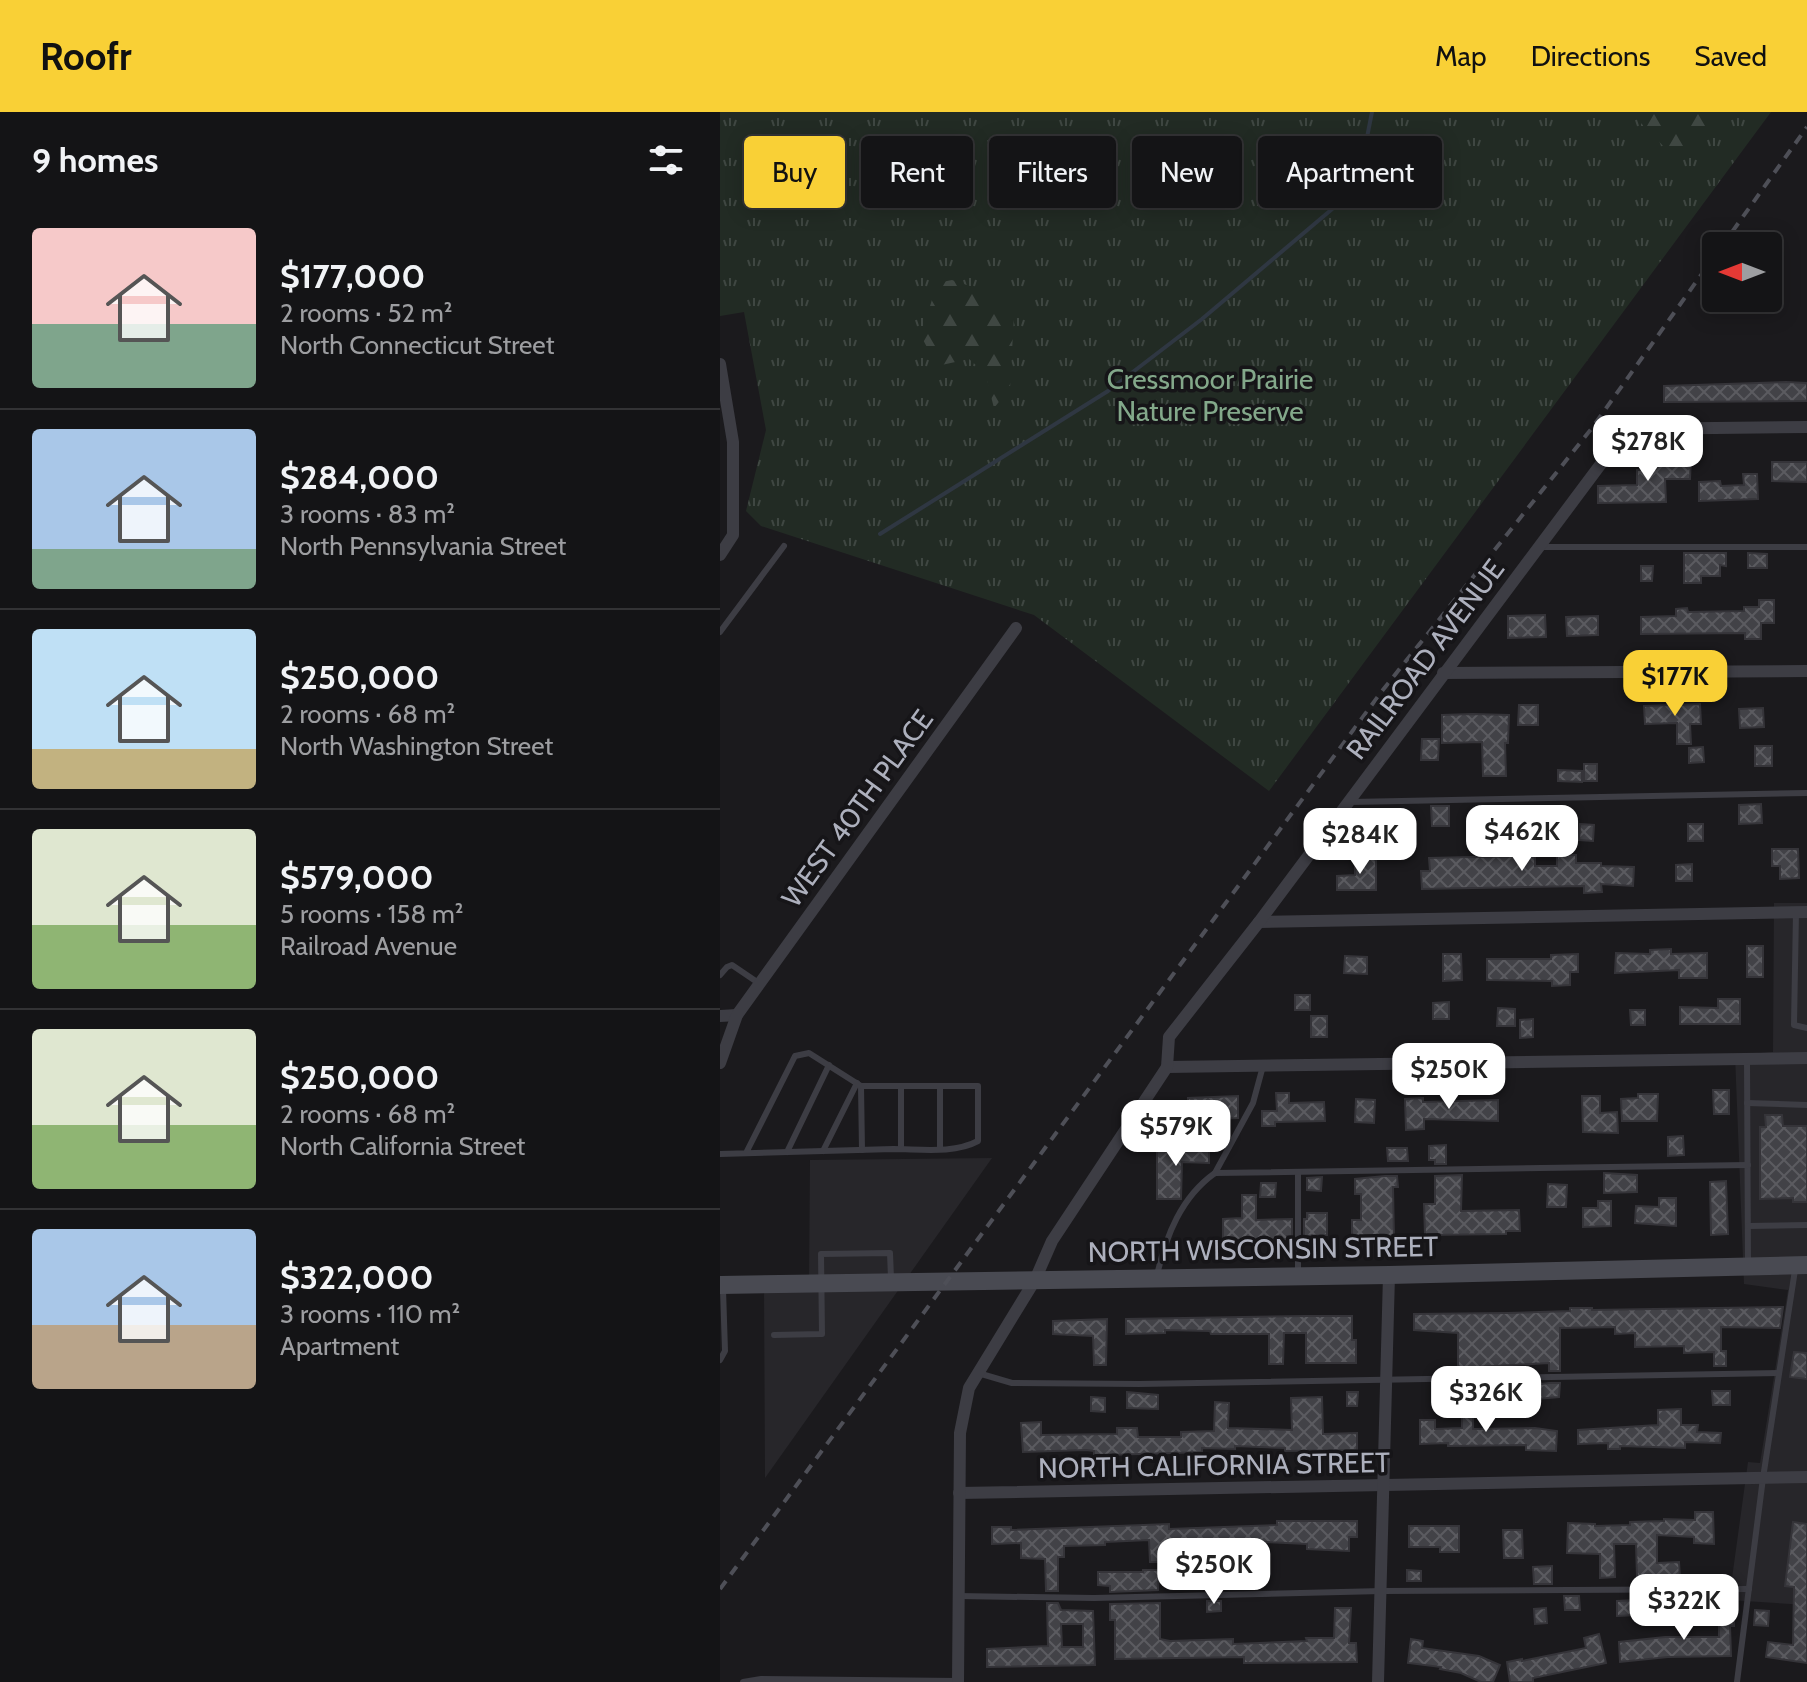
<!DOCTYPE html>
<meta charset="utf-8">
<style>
:root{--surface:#141416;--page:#1d1d1f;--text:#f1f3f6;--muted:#9d9ea1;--line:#333335;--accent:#f9d036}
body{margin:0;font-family:Cabin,sans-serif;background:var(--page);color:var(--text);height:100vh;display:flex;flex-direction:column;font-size:30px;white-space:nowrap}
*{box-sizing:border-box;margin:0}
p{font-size:26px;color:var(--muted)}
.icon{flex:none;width:44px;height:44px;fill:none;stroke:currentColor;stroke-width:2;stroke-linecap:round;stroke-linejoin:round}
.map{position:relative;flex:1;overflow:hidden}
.details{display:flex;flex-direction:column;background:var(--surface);width:720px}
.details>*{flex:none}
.hud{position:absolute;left:24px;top:24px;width:760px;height:72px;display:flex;gap:16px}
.needle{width:52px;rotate:270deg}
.controls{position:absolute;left:982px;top:120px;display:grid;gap:16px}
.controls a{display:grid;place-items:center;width:80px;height:80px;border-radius:8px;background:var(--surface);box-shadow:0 4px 20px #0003,0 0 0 2px var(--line);font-size:40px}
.price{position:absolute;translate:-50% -68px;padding:0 18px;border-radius:16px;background:#fff;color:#222;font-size:26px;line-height:52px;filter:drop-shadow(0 2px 4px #0008)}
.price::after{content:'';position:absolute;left:50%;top:48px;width:24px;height:18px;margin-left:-12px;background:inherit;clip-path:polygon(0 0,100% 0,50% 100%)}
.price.selected{background:var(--accent);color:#111}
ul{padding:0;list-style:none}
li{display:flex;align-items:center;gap:24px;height:200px;padding:0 32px}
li+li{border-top:2px solid var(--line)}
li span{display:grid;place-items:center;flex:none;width:224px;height:160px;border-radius:8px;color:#555}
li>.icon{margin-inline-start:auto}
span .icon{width:96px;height:96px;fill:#fffc;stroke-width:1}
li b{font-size:34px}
h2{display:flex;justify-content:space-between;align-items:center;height:96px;padding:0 32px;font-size:34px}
.pill{padding:0 28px;border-radius:8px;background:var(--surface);box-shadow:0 4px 20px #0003,0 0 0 2px var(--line);font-size:28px;line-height:72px}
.pill.selected{background:var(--accent);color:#111}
header{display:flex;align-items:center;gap:48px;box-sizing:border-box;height:112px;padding:0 40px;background:var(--accent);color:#111}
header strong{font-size:38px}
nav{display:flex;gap:44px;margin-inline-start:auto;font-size:28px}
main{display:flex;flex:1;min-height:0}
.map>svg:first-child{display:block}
.built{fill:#27262a}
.grass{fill:url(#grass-tufts)}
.forest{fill:url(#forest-firs)}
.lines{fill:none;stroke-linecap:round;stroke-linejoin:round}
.stream{stroke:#2f3742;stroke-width:4}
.building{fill:url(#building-cross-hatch);stroke:#353439;stroke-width:2;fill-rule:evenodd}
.lane{stroke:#3d3d44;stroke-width:6}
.street{stroke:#3d3d44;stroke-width:12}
.secondary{stroke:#494a52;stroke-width:18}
.rail{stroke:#4e4f57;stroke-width:4;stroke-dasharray:10 8;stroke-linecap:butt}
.labels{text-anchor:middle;stroke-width:7;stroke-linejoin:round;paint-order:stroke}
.park-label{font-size:28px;fill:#83a88a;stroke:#161518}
.street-label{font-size:28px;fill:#adb0bd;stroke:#161518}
</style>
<header>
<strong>Roofr</strong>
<nav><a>Map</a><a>Directions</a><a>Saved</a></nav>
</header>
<main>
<section class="details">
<h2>9 homes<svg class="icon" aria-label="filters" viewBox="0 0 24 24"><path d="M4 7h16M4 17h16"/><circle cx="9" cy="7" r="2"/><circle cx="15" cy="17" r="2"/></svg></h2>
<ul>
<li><span style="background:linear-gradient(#f6c9c9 60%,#7fa58c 0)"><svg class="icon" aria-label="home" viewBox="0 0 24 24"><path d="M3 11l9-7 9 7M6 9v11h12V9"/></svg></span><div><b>$177,000</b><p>2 rooms · 52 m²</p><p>North Connecticut Street</p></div></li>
<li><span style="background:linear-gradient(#a9c7e8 75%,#7fa58c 0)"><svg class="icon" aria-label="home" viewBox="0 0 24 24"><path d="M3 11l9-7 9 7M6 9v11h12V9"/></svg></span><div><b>$284,000</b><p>3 rooms · 83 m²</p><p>North Pennsylvania Street</p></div></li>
<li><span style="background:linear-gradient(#bfe0f5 75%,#c2b280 0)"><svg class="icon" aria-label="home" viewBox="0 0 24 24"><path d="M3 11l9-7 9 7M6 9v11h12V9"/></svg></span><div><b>$250,000</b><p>2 rooms · 68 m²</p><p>North Washington Street</p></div></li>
<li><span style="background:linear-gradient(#dfe7d0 60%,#8fb573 0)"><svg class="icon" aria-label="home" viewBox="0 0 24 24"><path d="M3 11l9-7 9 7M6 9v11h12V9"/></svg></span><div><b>$579,000</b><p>5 rooms · 158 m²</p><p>Railroad Avenue</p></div></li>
<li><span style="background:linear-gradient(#dfe7d0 60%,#8fb573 0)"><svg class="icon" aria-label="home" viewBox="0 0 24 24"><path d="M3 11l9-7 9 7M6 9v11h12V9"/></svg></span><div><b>$250,000</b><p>2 rooms · 68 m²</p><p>North California Street</p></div></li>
<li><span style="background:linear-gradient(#a9c7e8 60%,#b9a48a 0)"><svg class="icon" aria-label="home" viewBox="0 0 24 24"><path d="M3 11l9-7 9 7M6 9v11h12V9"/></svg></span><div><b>$322,000</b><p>3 rooms · 110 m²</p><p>Apartment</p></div></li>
</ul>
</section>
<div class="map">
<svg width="1087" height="1570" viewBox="0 0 1087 1570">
<defs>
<pattern id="grass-tufts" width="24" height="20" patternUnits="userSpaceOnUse" patternTransform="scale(2)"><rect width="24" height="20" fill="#222b24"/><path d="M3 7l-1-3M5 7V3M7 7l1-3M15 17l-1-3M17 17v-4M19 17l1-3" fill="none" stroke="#3f4742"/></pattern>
<pattern id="forest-firs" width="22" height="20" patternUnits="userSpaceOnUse" patternTransform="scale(2)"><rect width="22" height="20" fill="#222b24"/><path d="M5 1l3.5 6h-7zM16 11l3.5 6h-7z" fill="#3f4742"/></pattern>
<pattern id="building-cross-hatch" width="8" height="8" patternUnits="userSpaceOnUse" patternTransform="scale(2)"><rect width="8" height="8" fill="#424247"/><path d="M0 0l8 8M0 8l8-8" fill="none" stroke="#5b5b60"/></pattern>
</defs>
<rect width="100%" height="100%" fill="#1b1a1d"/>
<g class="built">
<polygon points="1054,791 1087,791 1087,1493 1009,1488 1028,1350 1040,1351 1068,1178 1024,1172 1015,943 1053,940"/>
<polygon points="272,1046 45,1366 44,1176 89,1173 90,1048"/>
</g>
<polygon class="grass" points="0,0 1051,0 549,679 314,503 41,414 26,399 46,318 24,200 0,204"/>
<g class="forest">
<polygon points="899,0 1022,0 1009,3 970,44 950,41 916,6"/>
<polygon points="232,168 282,185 294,203 290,276 274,296 265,261 249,247 217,254 201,224 217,171"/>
</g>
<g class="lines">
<polyline class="stream" points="160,422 388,279 482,207 637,76 652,0"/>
</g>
<g class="building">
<polygon points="1066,270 1087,271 1087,289 944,290 944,274"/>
<polygon points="953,345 971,345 970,367 945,367 946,390 878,391 878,374 917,373 917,358 924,358 924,351 953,351"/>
<polygon points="1052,350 1087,350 1087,370 1052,369"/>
<polygon points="1023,362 1037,362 1038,387 979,389 979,370 1000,369 1001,374 1024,373"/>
<polygon points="964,441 1006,441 1006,454 1000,453 1000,464 981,464 981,471 964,471"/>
<polygon points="1028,441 1047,442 1047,456 1028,456"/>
<polygon points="921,454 933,454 932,469 921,469"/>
<polygon points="1039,488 1054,488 1054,511 1041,511 1041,527 1025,527 1025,521 921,522 921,505 956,504 956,497 967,496 968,500 1024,499 1024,495 1039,495"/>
<polygon points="825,503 826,525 788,526 788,504"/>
<polygon points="878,504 878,523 847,524 846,505"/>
<polygon points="980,592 981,612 970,612 971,632 957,632 957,611 925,612 924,594"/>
<polygon points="799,593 818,593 818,613 798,613"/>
<polygon points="1043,596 1044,615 1020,616 1019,597"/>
<polygon points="753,602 789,603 788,631 785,631 786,664 763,664 762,630 722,631 722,603"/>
<polygon points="702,627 719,627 718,648 701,648"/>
<rect x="1035" y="634" width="17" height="20"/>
<polygon points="983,635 984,650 969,651 969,636"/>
<rect x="864" y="652" width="13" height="17"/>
<polygon points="838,658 862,659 862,670 838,669"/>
<polygon points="1041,692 1042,711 1019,712 1019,693"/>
<polygon points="711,694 729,694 729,714 712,714"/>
<polygon points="795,700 812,700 812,717 796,717"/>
<polygon points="860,712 874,713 873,729 859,728"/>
<rect x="968" y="712" width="15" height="17"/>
<polygon points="1052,737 1078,737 1079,766 1060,767 1060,754 1052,754"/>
<polygon points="797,741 815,741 815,754 837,754 837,743 856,743 856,751 881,751 881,754 914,755 913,774 881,772 882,780 864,781 864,774 702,777 701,759 710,759 709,746 797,744"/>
<polygon points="656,745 656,778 617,778 617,764 635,763 635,746"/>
<polygon points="972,752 972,769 956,769 956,753"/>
<rect x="1027" y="834" width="16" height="31"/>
<polygon points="951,837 951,842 987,841 987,866 959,866 959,858 895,861 896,841 930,842 930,838"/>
<polygon points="723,842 741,842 742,868 723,869"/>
<polygon points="858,842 858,860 850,860 850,873 832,874 832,869 767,868 767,847 831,847 831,843"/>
<polygon points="625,844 647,845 647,862 624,861"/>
<rect x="575" y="883" width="15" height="15"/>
<polygon points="998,887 1020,887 1020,912 960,912 960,895 998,896"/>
<polygon points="729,890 729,907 713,907 713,891"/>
<polygon points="778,896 795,897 795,914 777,914"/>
<polygon points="910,898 925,898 925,913 911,913"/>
<rect x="591" y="904" width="16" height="21"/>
<polygon points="813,907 813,925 800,926 800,908"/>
<polygon points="993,978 1009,978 1009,1002 994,1002"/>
<polygon points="556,981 569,981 569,991 604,990 605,1009 555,1010 555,1014 542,1014 542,999 557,999"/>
<polygon points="918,982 938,982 937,1009 902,1009 901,987 918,986"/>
<polygon points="518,984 518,1006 468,1008 468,986"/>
<polygon points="862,984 880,984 880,1001 897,1000 898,1021 863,1020"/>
<polygon points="703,986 703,990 778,988 778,1009 704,1007 704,1017 686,1018 685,987"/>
<polygon points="636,987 655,988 654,1011 635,1010"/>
<polygon points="1045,1003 1062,1003 1063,1014 1087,1014 1087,1090 1073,1090 1073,1086 1040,1087 1040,1015 1046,1015"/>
<polygon points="963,1024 964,1043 948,1044 948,1025"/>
<polygon points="726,1033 726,1052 715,1052 715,1048 709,1048 709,1034"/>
<polygon points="437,1035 489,1035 489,1051 462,1050 461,1087 437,1087"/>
<polygon points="667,1036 687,1036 688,1049 668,1049"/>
<polygon points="884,1061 917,1063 917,1080 884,1081"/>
<polygon points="742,1063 741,1099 799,1098 800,1119 786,1119 786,1122 705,1123 704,1092 715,1092 715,1064"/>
<polygon points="665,1064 677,1064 678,1075 673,1075 674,1128 632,1126 632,1108 641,1108 641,1082 635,1082 635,1067"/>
<polygon points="602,1065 601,1079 587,1078 587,1066"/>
<polygon points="1006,1069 1008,1122 991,1123 990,1070"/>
<polygon points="541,1071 556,1071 555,1085 540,1085"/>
<polygon points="828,1072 847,1073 846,1095 827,1095"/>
<polygon points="522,1083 536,1083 536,1108 572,1107 572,1124 567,1124 567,1127 503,1128 503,1107 522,1106"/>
<polygon points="939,1086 956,1086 956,1114 915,1111 916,1094 939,1095"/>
<polygon points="878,1089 891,1089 891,1114 863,1115 863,1096 878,1096"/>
<polygon points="587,1101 607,1101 607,1123 584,1124 584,1107 587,1107"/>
<polygon points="1063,1195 1060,1216 1001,1215 1001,1239 1006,1239 1006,1254 994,1254 994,1240 964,1241 964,1234 915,1235 915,1221 895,1222 895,1215 840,1216 840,1259 829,1259 829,1251 738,1256 738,1221 694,1218 694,1202 787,1201 850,1199 850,1196 872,1196 872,1198"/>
<polygon points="585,1204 632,1204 632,1228 636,1228 636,1251 586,1251 586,1221 564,1221 563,1252 549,1252 549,1222 491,1222 490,1219 445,1218 445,1221 406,1222 406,1207"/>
<polygon points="387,1207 386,1253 374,1253 373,1224 333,1222 333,1209"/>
<polygon points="1074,1240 1087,1241 1087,1267 1070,1265"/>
<polygon points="829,1271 840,1271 839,1285 805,1288 805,1274"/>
<polygon points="773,1279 784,1279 785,1294 773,1294"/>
<polygon points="992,1279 1010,1279 1010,1293 993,1293"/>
<polygon points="407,1280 438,1283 438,1297 407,1296"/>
<polygon points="627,1280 638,1280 637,1294 627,1294"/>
<polygon points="742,1284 753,1284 753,1317 815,1316 837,1319 836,1339 806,1338 806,1333 728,1334 728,1331 700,1332 700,1308 715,1308 715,1317 742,1316"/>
<polygon points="371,1285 385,1286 385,1300 371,1299"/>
<polygon points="602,1285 603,1322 637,1321 637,1338 565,1339 565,1336 515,1334 515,1337 482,1336 482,1340 452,1341 386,1343 374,1343 374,1339 366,1338 303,1340 301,1311 321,1310 321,1323 397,1322 397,1316 417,1316 418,1325 461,1325 461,1320 494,1319 495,1290 509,1291 508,1316 572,1318 571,1286"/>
<polygon points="961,1297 961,1313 978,1313 977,1320 1001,1321 1000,1331 965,1330 965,1336 900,1334 900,1337 888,1337 888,1331 858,1332 858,1318 938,1313 938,1298"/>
<polygon points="975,1400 993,1400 994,1432 974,1431 974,1425 937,1423 937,1451 959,1450 960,1465 917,1465 916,1432 894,1432 895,1465 880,1466 880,1442 847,1441 848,1411 875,1412 875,1414 910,1413 910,1410 944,1409 944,1407 975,1408"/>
<polygon points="557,1409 637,1409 637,1425 629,1425 629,1439 587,1437 587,1432 546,1430 450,1433 450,1450 430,1450 429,1428 385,1430 385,1433 344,1434 344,1445 338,1445 338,1479 326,1479 325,1447 301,1446 301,1431 272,1432 272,1415 291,1415 291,1418 449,1412 449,1417 557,1413"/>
<polygon points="1073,1410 1087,1412 1087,1551 1046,1545 1048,1530 1073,1533 1074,1475 1065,1474"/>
<polygon points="689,1414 739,1414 739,1440 720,1440 720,1435 689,1435"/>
<polygon points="783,1418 802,1418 803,1446 784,1446"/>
<polygon points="832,1454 832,1472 814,1472 813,1455"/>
<polygon points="468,1456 508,1456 507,1471 501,1471 501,1477 486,1477 486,1472 468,1472"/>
<polygon points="423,1458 439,1458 438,1478 390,1480 390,1474 378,1473 378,1460 423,1460"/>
<polygon points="687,1458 701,1459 701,1469 687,1469"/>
<polygon points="1009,1483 1010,1504 1014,1503 1014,1514 1010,1514 1011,1544 948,1545 900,1550 899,1530 945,1525 999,1525 999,1484"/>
<polygon points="844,1484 859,1484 860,1498 845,1498"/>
<polygon points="982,1485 982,1500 970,1500 969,1486"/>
<polygon points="938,1487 939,1502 897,1504 897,1489"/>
<polygon points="487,1489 501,1489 501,1499 487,1500"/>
<path d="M327,1491H338L341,1498L373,1499L375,1553L267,1555V1537L328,1534ZM341,1512H363V1535H342Z"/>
<polygon points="440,1491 440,1527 450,1529 513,1527 513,1532 587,1529 586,1526 614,1526 615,1496 631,1496 629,1531 636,1531 637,1550 524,1551 524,1545 395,1547 395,1508 390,1508 390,1492"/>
<polygon points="826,1496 827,1511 815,1512 814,1497"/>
<polygon points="1035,1498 1049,1499 1048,1514 1034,1513"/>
<polygon points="879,1522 886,1551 813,1566 813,1570 790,1570 787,1550 802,1547 802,1549 866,1536 864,1526"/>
<polygon points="691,1527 703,1529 702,1536 759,1544 780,1553 773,1570 761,1570 741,1561 720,1557 721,1555 688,1551"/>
</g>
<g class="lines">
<g class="lane">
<polyline points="819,435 1087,435"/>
<polyline points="0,520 64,434"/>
<polyline points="631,690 1087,681"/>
<polyline points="1076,800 1074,913 1087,916"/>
<polyline points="0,863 7,855 12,853 40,872"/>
<polyline points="1027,948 1028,1151"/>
<polyline points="141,974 142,1038"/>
<polyline points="181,974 181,1037"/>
<polyline points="220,974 220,1036"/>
<polyline points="1027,991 1087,993"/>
<polyline points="103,1039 137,971"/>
<polyline points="67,1040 109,953"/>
<path d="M0,1042C58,1040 116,1039 173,1037C200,1037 234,1042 258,1029V974H141L89,941L75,944L26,1041"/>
<polyline points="578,1060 578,1161"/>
<polyline points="495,1061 533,991 543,954"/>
<polyline points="1028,1114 1087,1113"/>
<path d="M437,1163C446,1124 461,1085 495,1061L1028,1053"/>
<polyline points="54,1223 102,1222 101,1142 170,1141 171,1166"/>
<polyline points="0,1248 5,1239 3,1177"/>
<polyline points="258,1261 292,1271 419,1272 1059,1261"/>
<polyline points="238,1484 374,1486 662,1479 1029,1477"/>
<polyline points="23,1570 41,1567 238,1569"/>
<polyline points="1017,1570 1043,1366 1075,1158"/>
</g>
<g class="street">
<polyline points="0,252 13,330 13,423 0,443"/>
<polyline points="723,561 1087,559"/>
<polyline points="539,810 1087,800"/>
<polyline points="0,904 17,903"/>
<polyline points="0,951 17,903 296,516"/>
<polyline points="447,955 1087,946"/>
<polyline points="239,1381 1087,1365"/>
<polyline points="238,1570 240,1321 249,1276 315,1168 332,1129 447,955 449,925 539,810 907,317 1087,315"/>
<polyline points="658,1570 669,1163"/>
</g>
<polyline class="secondary" points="0,1173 669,1163 1087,1153"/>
<g class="rail">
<polyline points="1002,134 1087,15"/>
<polyline points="0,1477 662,579 872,316 996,142"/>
</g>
</g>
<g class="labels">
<g class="park-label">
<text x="490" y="277">Cressmoor Prairie<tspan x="490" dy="32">Nature Preserve</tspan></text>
</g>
<g class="street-label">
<text transform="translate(705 547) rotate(-53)" y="10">RAILROAD AVENUE</text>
<text transform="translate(137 696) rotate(-54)" y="10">WEST 40TH PLACE</text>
<text transform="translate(543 1137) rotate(-1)" y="10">NORTH WISCONSIN STREET</text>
<text transform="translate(494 1353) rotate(-1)" y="10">NORTH CALIFORNIA STREET</text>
</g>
</g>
</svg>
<div class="controls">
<a><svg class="needle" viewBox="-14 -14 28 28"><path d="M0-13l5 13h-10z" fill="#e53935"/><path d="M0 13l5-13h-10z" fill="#9d9ea1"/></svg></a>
</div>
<b class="price" style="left:928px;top:371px">$278K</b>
<b class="price selected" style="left:955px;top:606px">$177K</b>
<b class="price" style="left:802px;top:761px">$462K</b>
<b class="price" style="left:640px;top:764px">$284K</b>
<b class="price" style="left:729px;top:999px">$250K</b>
<b class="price" style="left:456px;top:1056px">$579K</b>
<b class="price" style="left:766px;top:1322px">$326K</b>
<b class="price" style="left:494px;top:1494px">$250K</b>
<b class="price" style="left:964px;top:1530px">$322K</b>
<div class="hud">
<a class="pill selected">Buy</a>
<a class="pill">Rent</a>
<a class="pill">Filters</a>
<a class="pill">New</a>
<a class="pill">Apartment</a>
</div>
</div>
</main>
